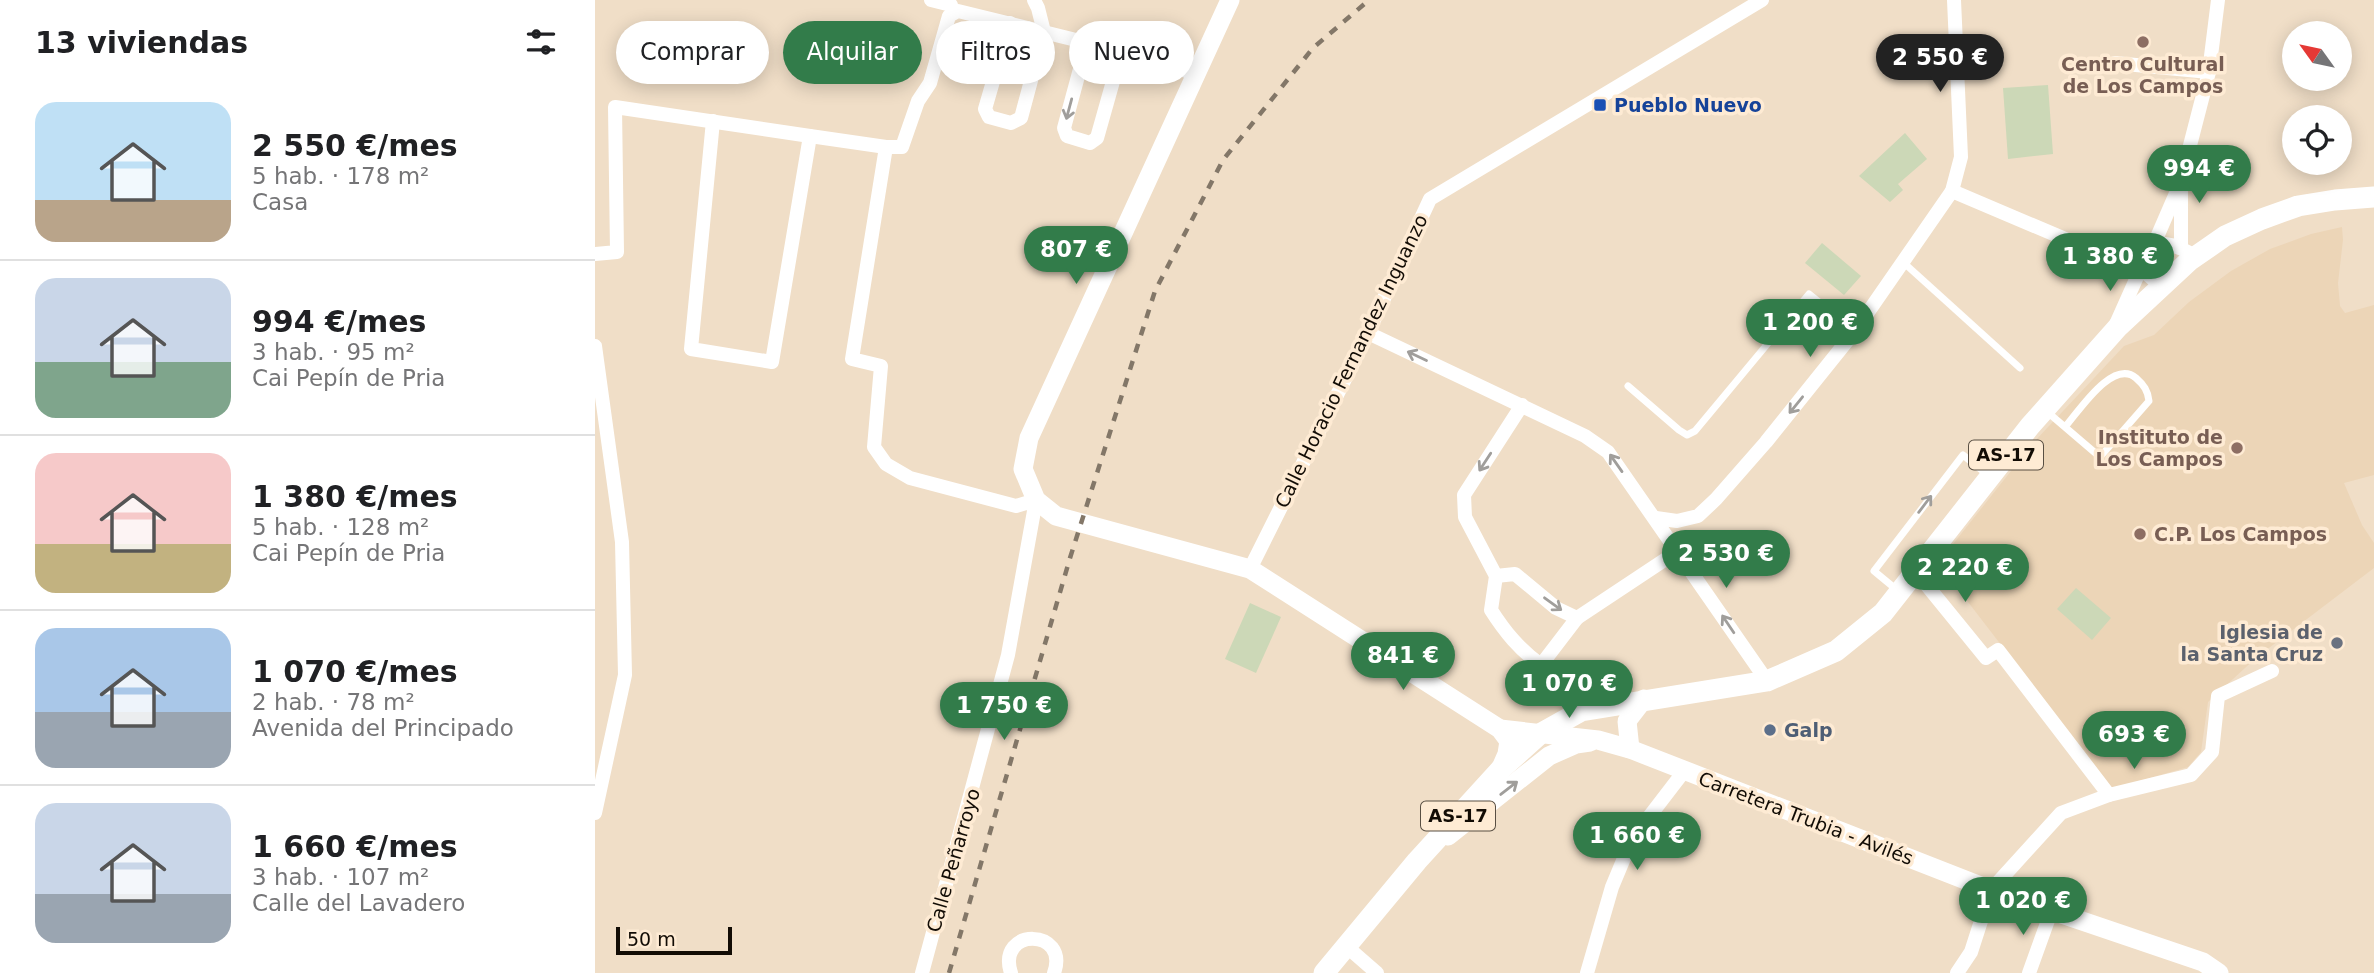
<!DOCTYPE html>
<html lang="es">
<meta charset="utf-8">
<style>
:root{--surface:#fff;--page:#f6f6f6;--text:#202124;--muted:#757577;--line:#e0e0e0;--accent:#327c4a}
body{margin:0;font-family:"DejaVu Sans",sans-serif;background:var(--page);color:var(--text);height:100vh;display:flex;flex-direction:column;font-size:26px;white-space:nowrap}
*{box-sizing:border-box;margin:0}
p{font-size:23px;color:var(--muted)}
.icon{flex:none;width:38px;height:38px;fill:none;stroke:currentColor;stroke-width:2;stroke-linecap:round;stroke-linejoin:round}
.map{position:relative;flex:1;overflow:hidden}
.side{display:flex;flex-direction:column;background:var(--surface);width:595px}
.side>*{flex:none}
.top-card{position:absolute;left:21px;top:21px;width:665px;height:63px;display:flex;gap:14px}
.needle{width:46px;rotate:303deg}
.buttons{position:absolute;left:1687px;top:21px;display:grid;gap:14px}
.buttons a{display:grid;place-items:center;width:70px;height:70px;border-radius:50%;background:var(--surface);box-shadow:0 4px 18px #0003;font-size:35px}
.scale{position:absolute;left:21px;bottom:18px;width:116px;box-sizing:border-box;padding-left:7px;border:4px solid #120c05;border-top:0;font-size:19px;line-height:24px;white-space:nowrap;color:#120c05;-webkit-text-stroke:5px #feebd4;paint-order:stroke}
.price{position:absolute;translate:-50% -60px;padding:0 16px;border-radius:24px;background:var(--accent);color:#fff;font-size:23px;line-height:46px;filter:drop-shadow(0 2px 4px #0008)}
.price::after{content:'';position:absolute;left:50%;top:42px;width:21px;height:16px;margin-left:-10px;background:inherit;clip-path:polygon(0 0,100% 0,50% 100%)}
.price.selected{background:#222;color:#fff}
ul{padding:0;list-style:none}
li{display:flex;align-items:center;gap:21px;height:175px;padding:0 35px}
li+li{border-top:2px solid var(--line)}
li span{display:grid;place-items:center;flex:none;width:196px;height:140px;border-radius:21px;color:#555}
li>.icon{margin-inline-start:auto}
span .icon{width:84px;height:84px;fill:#fffc;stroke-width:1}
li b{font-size:30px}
h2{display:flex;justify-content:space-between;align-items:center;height:84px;padding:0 35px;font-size:30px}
.tag{padding:0 24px;border-radius:32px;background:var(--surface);box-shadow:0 4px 18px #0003;font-size:24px;line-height:63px}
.tag.selected{background:var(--accent);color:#fff}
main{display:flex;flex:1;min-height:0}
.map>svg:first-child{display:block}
.built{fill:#ecd5b7}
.green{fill:#ccd8b7}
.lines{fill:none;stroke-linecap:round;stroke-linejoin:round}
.lane{stroke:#fff;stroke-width:7}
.street{stroke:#fff;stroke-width:14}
.secondary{stroke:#fff;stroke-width:19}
.primary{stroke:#fff;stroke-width:21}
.rail{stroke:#837768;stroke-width:4.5;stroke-dasharray:9 9;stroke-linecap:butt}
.oneway{stroke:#a09e9b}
.education-dot{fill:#8d6e63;stroke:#feebd4;stroke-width:2.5}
.transit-dot{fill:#1a4fb4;stroke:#feebd4;stroke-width:2.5}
.worship-dot{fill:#6b7280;stroke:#feebd4;stroke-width:2.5}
.service-dot{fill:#5c6f8a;stroke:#feebd4;stroke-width:2.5}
.labels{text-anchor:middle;stroke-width:7;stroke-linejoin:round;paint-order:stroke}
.shield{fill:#feebd4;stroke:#594f43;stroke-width:2}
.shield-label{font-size:18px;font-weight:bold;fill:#120c05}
.education-label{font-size:19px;font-weight:bold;fill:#785e54;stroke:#feebd4}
.transit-label{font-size:19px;font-weight:bold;fill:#164399;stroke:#feebd4;text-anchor:start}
.street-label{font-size:19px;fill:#120c05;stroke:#feebd4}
.worship-label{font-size:19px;font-weight:bold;fill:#5b616d;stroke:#feebd4;text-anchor:end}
.service-label{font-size:19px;font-weight:bold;fill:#4e5e75;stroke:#feebd4;text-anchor:start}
</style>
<main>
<section class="side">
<h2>13 viviendas<svg class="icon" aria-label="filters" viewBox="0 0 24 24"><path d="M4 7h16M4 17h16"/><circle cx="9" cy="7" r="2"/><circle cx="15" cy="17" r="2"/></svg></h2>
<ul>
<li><span style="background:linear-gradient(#bfe0f5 70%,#b9a48a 0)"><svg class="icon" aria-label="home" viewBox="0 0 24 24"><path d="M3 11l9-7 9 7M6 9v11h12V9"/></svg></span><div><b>2 550 €/mes</b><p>5 hab. · 178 m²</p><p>Casa</p></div></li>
<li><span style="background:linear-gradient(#c9d6e8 60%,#7fa58c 0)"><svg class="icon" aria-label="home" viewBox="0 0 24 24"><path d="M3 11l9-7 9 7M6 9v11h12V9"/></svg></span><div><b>994 €/mes</b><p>3 hab. · 95 m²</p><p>Cai Pepín de Pria</p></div></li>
<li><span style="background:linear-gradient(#f6c9c9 65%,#c2b280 0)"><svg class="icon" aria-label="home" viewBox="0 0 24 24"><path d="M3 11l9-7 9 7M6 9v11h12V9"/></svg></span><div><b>1 380 €/mes</b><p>5 hab. · 128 m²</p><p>Cai Pepín de Pria</p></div></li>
<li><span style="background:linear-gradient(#a9c7e8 60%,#9aa5b1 0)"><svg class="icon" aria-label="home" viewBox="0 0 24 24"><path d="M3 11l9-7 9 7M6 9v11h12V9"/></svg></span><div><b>1 070 €/mes</b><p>2 hab. · 78 m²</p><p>Avenida del Principado</p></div></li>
<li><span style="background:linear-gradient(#c9d6e8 65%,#9aa5b1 0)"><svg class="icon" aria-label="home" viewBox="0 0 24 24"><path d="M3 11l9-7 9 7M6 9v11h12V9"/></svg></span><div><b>1 660 €/mes</b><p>3 hab. · 107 m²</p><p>Calle del Lavadero</p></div></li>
</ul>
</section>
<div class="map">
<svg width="1779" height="973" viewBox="0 0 1779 973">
<rect width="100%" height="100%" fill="#f0dec7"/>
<polygon class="built" points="1747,227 1748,240 1743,283 1745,306 1750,313 1779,305 1779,475 1749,483 1767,525 1779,543 1779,568 1662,657 1613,702 1606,752 1593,767 1517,789 1343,563 1439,442 1529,346 1559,335 1594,302 1636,271 1675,249 1716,234"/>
<g class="green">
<polygon points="1453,85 1458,154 1413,159 1408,88"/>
<polygon points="1310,133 1332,159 1303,184 1308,190 1295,202 1264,176"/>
<polygon points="1227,243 1266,276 1249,295 1210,263"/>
<polygon points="1481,588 1516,618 1497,640 1462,609"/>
<polygon points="655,603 686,617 661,673 630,659"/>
</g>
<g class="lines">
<g class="lane">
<polyline points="1309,263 1425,368"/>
<polyline points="1033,386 1084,430 1092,435 1100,431 1214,294 1260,331"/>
<path d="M1450,410L1505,457L1554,401C1553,391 1549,385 1541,378C1518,358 1484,411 1470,427"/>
<polyline points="1302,590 1279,571 1368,455 1394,476"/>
</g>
<g class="street">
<polyline points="336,0 356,5"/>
<polyline points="415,23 390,109 394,117 416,123 426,118 449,32 443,8 439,0"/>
<polyline points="492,43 469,128 472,136 495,143 502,138 526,53"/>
<polyline points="1520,63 1614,72"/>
<polyline points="118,121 96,349 177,362 215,136 291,147 257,359 286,366 279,447 291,464 315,478 421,506 441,500 413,655 327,973"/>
<polyline points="291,147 307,147 323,101 335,83 354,16 363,11 481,40 602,74"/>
<polyline points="1586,189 1586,247"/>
<polyline points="1357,191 1522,261 1546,265"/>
<polyline points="1559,244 1585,184 1614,72 1623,0"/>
<polyline points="0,254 22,252 20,107 215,136"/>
<path d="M1567,285C1520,260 1557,224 1600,257"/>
<polyline points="1521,324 1546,268"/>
<polyline points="773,333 990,436 1013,452 1172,681"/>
<polyline points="0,346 27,542 30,675 0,813"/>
<path d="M927,405L869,495L870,517L901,576L896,610C910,632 924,649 946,665L982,618"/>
<polyline points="1061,518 1082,521 1103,516 1121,499 1171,442 1260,331 1357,191 1366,157 1359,0"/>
<polyline points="655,569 773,333 835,199 1167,0"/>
<polyline points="1321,572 1391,658 1403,650 1514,795"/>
<polyline points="901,576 920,574 961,608 982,618 1083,551"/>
<polyline points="946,665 956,694"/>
<polyline points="751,946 782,973"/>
<path d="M416,973C401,927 475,928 459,973"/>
<polyline points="992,973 1017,887 1037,839 1090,770"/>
<polyline points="1362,973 1376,952 1396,890 1466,813 1514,795 1596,775 1617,752 1623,696 1677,671"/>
<polyline points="1434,973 1456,912"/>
</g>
<g class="secondary">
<polyline points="635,0 434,438 428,469 441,500 461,516 655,569 905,729 914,741 912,754 905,770"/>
<polyline points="905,729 1003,740 1035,749 1396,890 1608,962 1624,973"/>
<polyline points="1035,749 1032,721 1049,699"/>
<polyline points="853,836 954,756 981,744 995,742"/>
</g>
<polyline class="primary" points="729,973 822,861 905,770 945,734 986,711 1172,681 1241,651 1288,613 1435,426 1523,327 1594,261 1630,236 1667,219 1703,206 1740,200 1779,197"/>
<polyline class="rail" points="354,973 475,558 560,291 628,160 718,48 774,0"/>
</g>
<defs><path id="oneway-shaft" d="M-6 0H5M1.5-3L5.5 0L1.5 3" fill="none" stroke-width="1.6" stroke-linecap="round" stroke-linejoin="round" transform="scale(1.75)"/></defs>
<g class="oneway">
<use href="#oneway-shaft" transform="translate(474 109) rotate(105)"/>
<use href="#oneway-shaft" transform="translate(822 356) rotate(-155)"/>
<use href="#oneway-shaft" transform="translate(1201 405) rotate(129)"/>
<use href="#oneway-shaft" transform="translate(890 462) rotate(123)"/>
<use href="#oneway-shaft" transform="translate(1021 463) rotate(-125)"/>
<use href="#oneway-shaft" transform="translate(1330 504) rotate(-53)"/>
<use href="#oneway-shaft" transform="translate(958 604) rotate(36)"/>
<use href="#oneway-shaft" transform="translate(1133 624) rotate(-124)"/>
<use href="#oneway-shaft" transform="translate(914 788) rotate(-38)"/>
</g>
<g class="education-dot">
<circle cx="1548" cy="42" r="7"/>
<circle cx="1642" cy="448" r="7"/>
<circle cx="1545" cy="534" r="7"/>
</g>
<rect class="transit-dot" x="998" y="98" width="14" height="14" rx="3.5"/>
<circle class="worship-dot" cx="1742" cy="643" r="7"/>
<circle class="service-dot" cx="1175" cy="730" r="7"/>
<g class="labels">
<g class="shield">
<rect x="1374" y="440.5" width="74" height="29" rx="5"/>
<rect x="826" y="801.5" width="74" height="29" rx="5"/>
</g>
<g class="shield-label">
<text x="1411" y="461">AS-17</text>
<text x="863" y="822">AS-17</text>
</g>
<g class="education-label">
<text x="1548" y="71">Centro Cultural<tspan x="1548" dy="22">de Los Campos</tspan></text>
<text x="1628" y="444" text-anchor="end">Instituto de<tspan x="1628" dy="22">Los Campos</tspan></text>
<text x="1559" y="541" text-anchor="start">C.P. Los Campos</text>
</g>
<g class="transit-label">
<text x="1019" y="112">Pueblo Nuevo</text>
</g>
<g class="street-label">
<text transform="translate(756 361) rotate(-64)" y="7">Calle Horacio Fernandez Inguanzo</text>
<text transform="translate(1211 818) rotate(21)" y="7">Carretera Trubia - Avilés</text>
<text transform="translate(358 860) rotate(-74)" y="7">Calle Peñarroyo</text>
</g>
<g class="worship-label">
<text x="1728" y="639">Iglesia de<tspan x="1728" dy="22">la Santa Cruz</tspan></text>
</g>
<g class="service-label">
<text x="1189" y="737">Galp</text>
</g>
</g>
</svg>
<div class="buttons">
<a><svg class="needle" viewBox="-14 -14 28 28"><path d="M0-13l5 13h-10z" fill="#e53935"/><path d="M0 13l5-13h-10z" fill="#757577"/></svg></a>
<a><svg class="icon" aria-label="locate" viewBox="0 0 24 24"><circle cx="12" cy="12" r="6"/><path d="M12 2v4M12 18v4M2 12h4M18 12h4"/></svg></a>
</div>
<div class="scale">50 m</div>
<b class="price selected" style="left:1345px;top:94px">2 550 €</b>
<b class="price" style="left:1604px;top:205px">994 €</b>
<b class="price" style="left:481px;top:286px">807 €</b>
<b class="price" style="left:1515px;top:293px">1 380 €</b>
<b class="price" style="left:1215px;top:359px">1 200 €</b>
<b class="price" style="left:1131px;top:590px">2 530 €</b>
<b class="price" style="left:1370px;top:604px">2 220 €</b>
<b class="price" style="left:808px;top:692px">841 €</b>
<b class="price" style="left:974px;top:720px">1 070 €</b>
<b class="price" style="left:409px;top:742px">1 750 €</b>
<b class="price" style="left:1539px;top:771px">693 €</b>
<b class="price" style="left:1042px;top:872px">1 660 €</b>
<b class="price" style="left:1428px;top:937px">1 020 €</b>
<div class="top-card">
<a class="tag">Comprar</a>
<a class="tag selected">Alquilar</a>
<a class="tag">Filtros</a>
<a class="tag">Nuevo</a>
</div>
</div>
</main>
